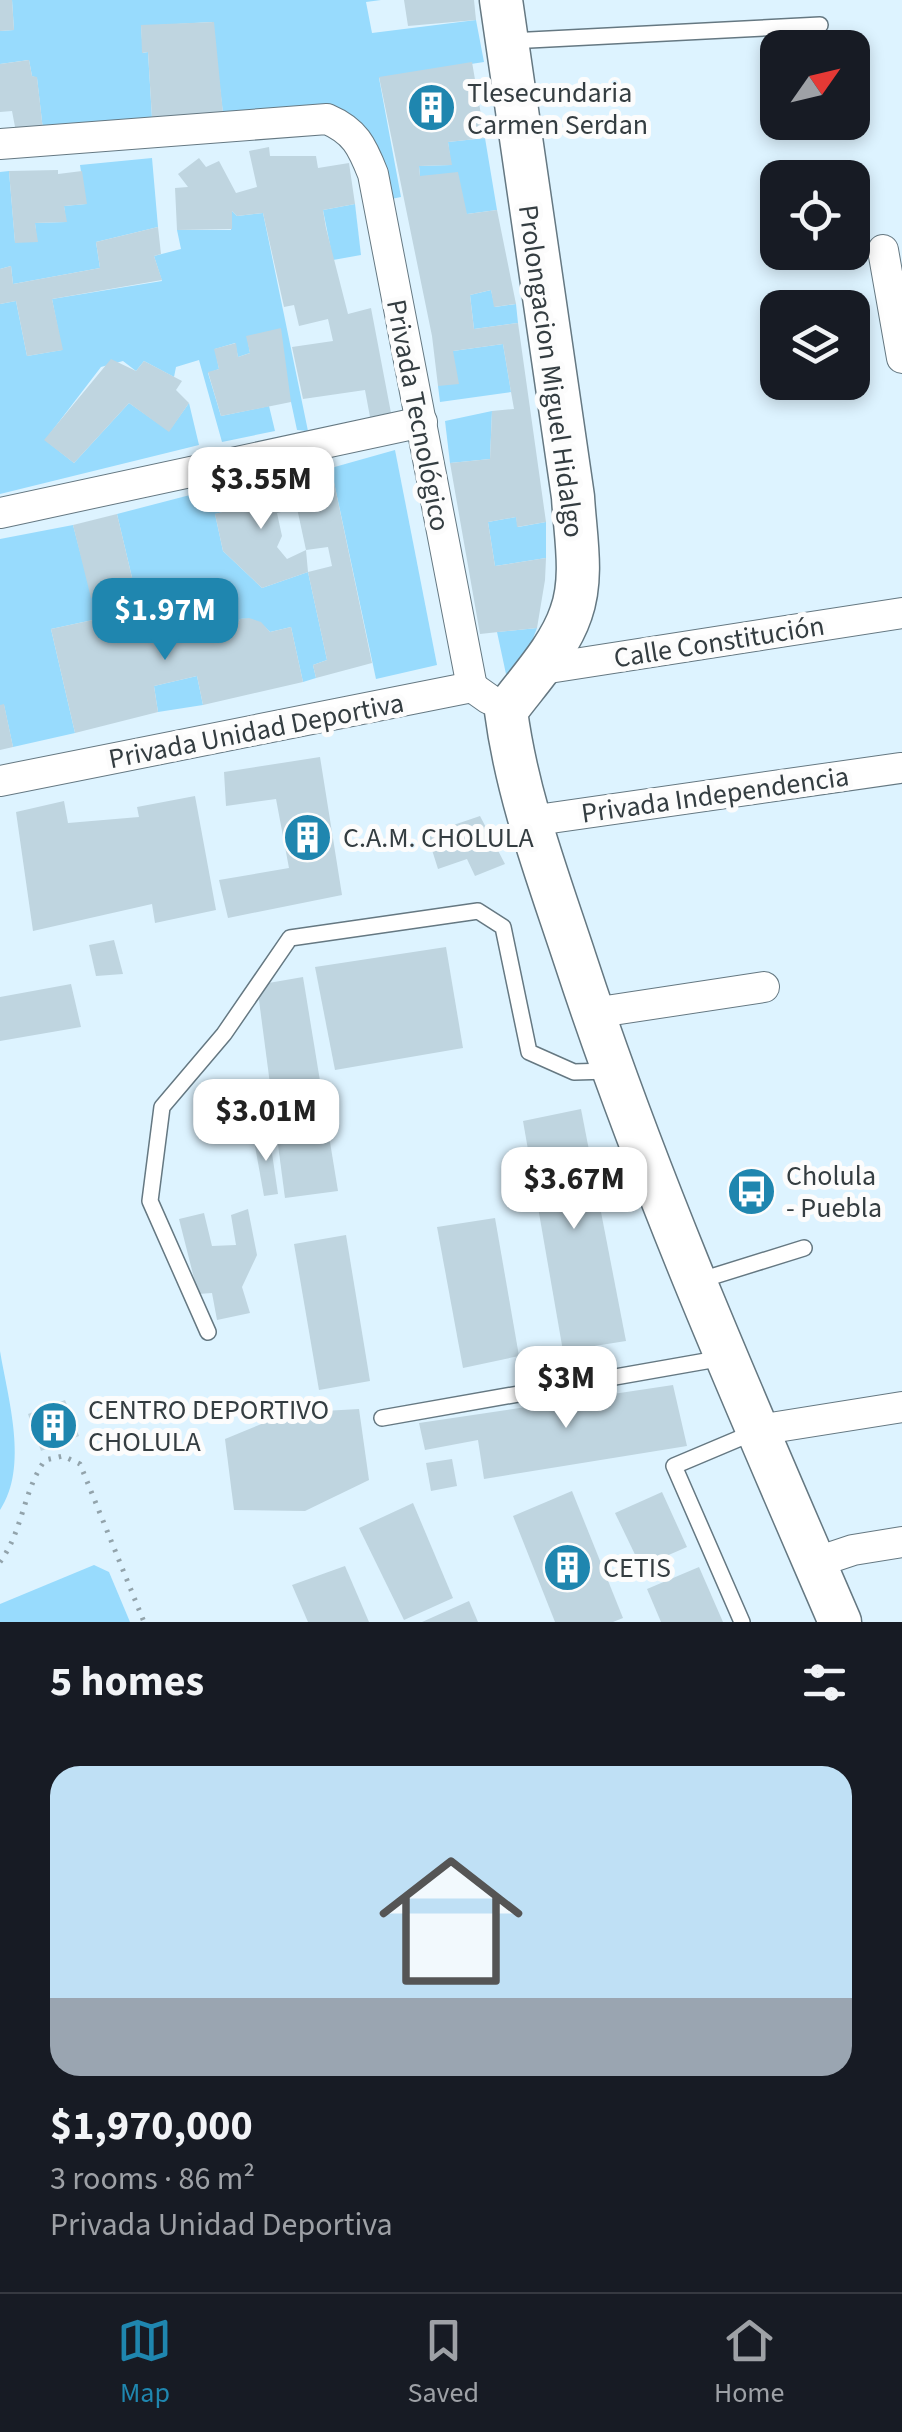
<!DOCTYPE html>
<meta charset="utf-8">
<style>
:root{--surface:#171b24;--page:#20242c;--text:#f1f3f6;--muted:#9ea1a6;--line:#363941;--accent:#1f86af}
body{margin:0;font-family:"Source Sans 3",sans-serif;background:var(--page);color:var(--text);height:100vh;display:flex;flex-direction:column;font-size:38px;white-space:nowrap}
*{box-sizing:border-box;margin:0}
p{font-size:32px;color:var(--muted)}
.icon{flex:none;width:55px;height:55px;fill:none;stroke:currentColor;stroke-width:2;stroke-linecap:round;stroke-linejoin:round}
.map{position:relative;height:1622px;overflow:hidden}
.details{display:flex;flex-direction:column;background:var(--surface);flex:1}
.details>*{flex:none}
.needle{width:65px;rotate:56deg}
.tools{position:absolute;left:760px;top:30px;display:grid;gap:20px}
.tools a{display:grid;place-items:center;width:110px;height:110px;border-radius:20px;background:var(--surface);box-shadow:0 5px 15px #0003;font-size:50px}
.price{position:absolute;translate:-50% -85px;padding:0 22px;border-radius:20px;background:#fff;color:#222;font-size:32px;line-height:65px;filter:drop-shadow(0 2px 5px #0008)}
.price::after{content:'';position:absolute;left:50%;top:60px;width:30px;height:22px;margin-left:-15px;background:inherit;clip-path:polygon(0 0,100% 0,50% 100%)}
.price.current{background:var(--accent);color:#fff}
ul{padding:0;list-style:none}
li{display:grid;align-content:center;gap:20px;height:530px;padding:0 50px}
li+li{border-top:2px solid var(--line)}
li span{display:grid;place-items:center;height:310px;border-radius:30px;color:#555}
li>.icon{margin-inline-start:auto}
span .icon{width:180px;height:180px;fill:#fffc;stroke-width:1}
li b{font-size:42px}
h2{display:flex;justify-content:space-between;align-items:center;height:120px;padding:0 50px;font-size:42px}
.tab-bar{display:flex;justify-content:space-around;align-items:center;height:140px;border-top:2px solid var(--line);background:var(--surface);font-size:28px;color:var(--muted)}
.tab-bar a{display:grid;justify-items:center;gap:5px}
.tab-bar .current{color:var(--accent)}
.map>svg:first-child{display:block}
.green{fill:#98dbfd}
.building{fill:#bfd5e0}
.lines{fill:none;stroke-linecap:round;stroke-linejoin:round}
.lane-casing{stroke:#657882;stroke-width:18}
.street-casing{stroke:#657882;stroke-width:32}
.secondary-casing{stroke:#657882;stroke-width:45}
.path{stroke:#92a3ab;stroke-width:5;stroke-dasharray:2.5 8;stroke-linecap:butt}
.lane{stroke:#fff;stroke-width:15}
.street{stroke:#fff;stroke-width:30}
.secondary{stroke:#fff;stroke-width:42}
.labels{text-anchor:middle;stroke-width:10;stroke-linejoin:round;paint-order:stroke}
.poi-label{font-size:28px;fill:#343d41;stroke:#fcfcfc;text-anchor:start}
.street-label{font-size:28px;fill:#343d41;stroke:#fcfcfc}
</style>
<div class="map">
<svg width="902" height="1622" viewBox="0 0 902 1622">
<rect width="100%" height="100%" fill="#ddf3ff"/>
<g class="green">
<polygon points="12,0 381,0 366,2 372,33 476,20 484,62 379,78 401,197 377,202 347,128 223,113 212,22 141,26 143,53 148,52 152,118 43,130 37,78 32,76 29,60 0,64 0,31 14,30"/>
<polygon points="485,138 497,210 467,214 420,176 419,166 451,165 448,142"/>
<polygon points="152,158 158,227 96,242 100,268 13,284 11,266 0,269 0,172 9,171 15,242 37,242 35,223 66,222 64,206 86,204 80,165"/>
<polygon points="355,204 361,255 333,260 323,210"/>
<polygon points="232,211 237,216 263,213 308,431 297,430 291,402 247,336 250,353 238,357 235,343 215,349 219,369 208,373 221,416 269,406 275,431 222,442 199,360 176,367 174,377 144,361 136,371 123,361 101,367 45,440 74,463 129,403 169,431 189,403 199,445 0,494 0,304 16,301 27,356 62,350 52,299 162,281 154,256 181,249 177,230 231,230"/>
<polygon points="491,290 495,307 516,304 518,323 474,329 470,295"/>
<polygon points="503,344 511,392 440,402 438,386 453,351"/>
<polygon points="492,411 490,459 450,463 445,421"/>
<polygon points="395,450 437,665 376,679 331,468"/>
<path d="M240,482L249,505L215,514L223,551L262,588L308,572L327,660L313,665L316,678L303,682L291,627L270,632C261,622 254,618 240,619L233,633L220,639L216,634L187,632L181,601L51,629L75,733L13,747L4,705H0V539L73,525L92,597L134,586L117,514Z"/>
<polygon points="516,517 518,527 546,522 546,558 495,566 488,522"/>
<polygon points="537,628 524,662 506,674 497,632"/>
<polygon points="197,676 203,705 158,712 154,686"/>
<path d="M0,1351C8,1399 29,1467 0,1510Z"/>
<polygon points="94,1565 109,1572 130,1622 0,1622 0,1604"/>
</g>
<g class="building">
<polygon points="0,0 12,0 14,30 0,31"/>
<polygon points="404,0 474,0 476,20 408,26"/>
<polygon points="214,22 223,113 152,118 148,52 142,53 141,25"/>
<polygon points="29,60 32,76 37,77 43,130 16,132 12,111 0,112 0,64"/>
<polygon points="472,62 485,138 448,142 452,165 419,166 420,176 458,172 467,214 497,210 516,304 494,307 491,290 470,295 474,329 518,323 546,522 517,527 516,517 488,522 495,566 546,558 545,580 537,628 480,634 450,463 490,459 492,411 514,409 511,392 503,344 453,351 459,384 438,386 432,336 379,77"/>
<polygon points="269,147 270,156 316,156 318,168 349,163 355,204 323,210 326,228 348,314 371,308 391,413 370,417 365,390 303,399 292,347 333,341 328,319 299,326 294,305 284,307 263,213 237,216 232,211 232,229 177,230 175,188 188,187 178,174 199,158 206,167 219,161 236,193 257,187 249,151"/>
<polygon points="58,170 58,174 82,171 87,204 64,206 67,222 35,223 38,242 15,243 9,171"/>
<polygon points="158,227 161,254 154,256 162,280 52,299 63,350 27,356 16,301 0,304 0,269 11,266 13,284 100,268 96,242"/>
<polygon points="281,328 291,402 221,416 208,372 219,369 214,349 236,343 238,357 250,353 246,336"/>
<polygon points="111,359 136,371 144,361 182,381 176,390 189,403 169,432 129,403 74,463 44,440"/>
<polygon points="331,468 372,663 316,678 313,665 327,660 308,572 332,566 328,547 306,550 297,508 322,500 314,472"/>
<polygon points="288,475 297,508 277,513 282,536 277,547 287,559 306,550 308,572 262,588 223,551 215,514 249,505 240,482"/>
<polygon points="117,514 134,586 91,598 73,525"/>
<polygon points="181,601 187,632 216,634 220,639 233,633 240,619 249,618 261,622 270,632 291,627 303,682 203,705 197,676 154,686 158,712 75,733 51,629"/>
<polygon points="4,704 13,747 0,750 0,705"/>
<polygon points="320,757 342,895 228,918 219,880 289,868 276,799 226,806 224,772"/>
<polygon points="195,796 216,910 155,923 152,904 33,931 16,812 64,801 68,823 139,817 137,807"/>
<polygon points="480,816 505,864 475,876 467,859 438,869 427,834"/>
<polygon points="114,940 123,974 96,976 89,945"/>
<polygon points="446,947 463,1048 335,1070 315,967"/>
<polygon points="303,977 338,1191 285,1198 257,985"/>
<polygon points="71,984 81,1027 0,1041 0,997"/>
<polygon points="581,1109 626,1341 563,1351 523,1121"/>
<polygon points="269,1133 278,1194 264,1196 253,1135"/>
<polygon points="248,1209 257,1255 242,1287 250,1313 217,1320 212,1293 198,1294 179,1219 204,1213 212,1246 236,1245 231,1215"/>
<polygon points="495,1218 519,1356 463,1368 437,1227"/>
<polygon points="346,1235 370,1381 319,1390 294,1244"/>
<polygon points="673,1385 687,1446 484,1479 478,1440 425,1450 419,1423"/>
<polygon points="65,1400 79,1436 41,1451 28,1414"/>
<polygon points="359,1409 369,1480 305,1511 234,1510 225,1439 288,1413"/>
<polygon points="452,1459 457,1486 431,1491 426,1463"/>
<polygon points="572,1491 623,1618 613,1622 555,1622 513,1516"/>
<polygon points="662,1492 687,1547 641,1567 615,1513"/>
<polygon points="413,1503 453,1598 404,1620 359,1528"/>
<polygon points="345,1566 369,1622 308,1622 292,1585"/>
<polygon points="699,1567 723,1622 661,1622 647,1589"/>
<polygon points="469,1601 478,1622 422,1622"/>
</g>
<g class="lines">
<defs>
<g id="lane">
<polyline points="510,41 820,25"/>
<polyline points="698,1281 804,1248"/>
<polyline points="208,1332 150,1201 162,1107 224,1034 290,938 478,911 503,927 529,1052 574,1072 609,1071"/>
<polyline points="382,1418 723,1358"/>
<polyline points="742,1622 674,1466 757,1431"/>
</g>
<g id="street">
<path d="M0,144L327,119C355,131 362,146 373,174L472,687"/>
<polyline points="883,250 902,358"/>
<polyline points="0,513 422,422"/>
<polyline points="536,670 902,613"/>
<polyline points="0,781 472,687 489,699"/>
<polyline points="530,821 900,768"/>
<polyline points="593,1013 764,987"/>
<polyline points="758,1430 902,1407"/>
<polyline points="814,1563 853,1550 902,1542"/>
</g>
<path id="secondary" d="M501,0L573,497C575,534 584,577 571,613C559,649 528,681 506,711C517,796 548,877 575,959C649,1185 746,1404 840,1622"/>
</defs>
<use href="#lane" class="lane-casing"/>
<use href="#street" class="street-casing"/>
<use href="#secondary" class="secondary-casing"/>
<path class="path" d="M0,1562C23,1531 23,1491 45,1460L63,1456L80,1464L144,1622"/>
<use href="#lane" class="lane"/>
<use href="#street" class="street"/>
<use href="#secondary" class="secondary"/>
</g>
<defs>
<symbol id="building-disc" viewBox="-11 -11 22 22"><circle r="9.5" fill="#1f86af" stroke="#fcfcfc"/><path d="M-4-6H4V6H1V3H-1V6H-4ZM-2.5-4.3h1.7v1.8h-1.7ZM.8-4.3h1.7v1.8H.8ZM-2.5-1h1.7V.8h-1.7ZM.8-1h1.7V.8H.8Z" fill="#fff"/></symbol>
<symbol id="bus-disc" viewBox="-11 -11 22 22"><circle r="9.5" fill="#1f86af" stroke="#fcfcfc"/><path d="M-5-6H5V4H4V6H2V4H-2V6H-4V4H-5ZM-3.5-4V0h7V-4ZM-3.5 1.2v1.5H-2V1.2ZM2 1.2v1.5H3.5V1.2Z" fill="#fff"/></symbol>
</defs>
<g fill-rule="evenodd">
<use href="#building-disc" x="404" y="80" width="55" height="55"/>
<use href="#building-disc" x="280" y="810" width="55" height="55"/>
<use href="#bus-disc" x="724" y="1164" width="55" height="55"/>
<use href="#building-disc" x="26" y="1398" width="55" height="55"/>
<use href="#building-disc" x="540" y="1540" width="55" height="55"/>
</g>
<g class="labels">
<g class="poi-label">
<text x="467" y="102">Tlesecundaria<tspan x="467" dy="32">Carmen Serdan</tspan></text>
<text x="343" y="847">C.A.M. CHOLULA</text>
<text x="786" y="1185">Cholula<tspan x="786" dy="32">- Puebla</tspan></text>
<text x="88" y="1419">CENTRO DEPORTIVO<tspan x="88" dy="32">CHOLULA</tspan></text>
<text x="603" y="1577">CETIS</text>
</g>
<g class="street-label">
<text transform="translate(552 371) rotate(82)" y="10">Prolongacion Miguel Hidalgo</text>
<text transform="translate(419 415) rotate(79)" y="10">Privada Tecnológico</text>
<text transform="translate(719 641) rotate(-9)" y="10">Calle Constitución</text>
<text transform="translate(256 730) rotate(-11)" y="10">Privada Unidad Deportiva</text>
<text transform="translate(715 794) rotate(-8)" y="10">Privada Independencia</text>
</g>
</g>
</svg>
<div class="tools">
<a><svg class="needle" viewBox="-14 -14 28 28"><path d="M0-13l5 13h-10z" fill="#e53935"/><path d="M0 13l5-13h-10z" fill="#9ea1a6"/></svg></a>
<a><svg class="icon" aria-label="locate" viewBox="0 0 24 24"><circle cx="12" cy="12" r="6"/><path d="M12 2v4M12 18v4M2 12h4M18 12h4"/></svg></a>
<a><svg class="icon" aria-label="layers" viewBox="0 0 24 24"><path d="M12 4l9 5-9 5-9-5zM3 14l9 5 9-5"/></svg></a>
</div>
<b class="price" style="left:261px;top:532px">$3.55M</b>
<b class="price current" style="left:165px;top:663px">$1.97M</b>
<b class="price" style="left:266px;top:1164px">$3.01M</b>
<b class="price" style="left:574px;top:1232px">$3.67M</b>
<b class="price" style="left:566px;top:1431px">$3M</b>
</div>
<section class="details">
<h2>5 homes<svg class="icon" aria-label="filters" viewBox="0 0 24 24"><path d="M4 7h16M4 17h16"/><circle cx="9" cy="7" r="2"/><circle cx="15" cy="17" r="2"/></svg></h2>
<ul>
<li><span style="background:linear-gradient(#bfe0f5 75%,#9aa5b1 0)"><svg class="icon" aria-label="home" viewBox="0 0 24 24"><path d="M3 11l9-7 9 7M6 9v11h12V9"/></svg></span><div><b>$1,970,000</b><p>3 rooms · 86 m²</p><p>Privada Unidad Deportiva</p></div></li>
</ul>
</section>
<nav class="tab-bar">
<a class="current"><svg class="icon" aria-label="map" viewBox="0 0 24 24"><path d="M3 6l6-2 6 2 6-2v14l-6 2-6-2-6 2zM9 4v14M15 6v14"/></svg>Map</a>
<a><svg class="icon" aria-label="saved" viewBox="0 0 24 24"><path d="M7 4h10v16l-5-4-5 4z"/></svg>Saved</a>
<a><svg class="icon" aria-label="home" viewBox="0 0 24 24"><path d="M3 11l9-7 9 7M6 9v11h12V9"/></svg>Home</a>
</nav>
